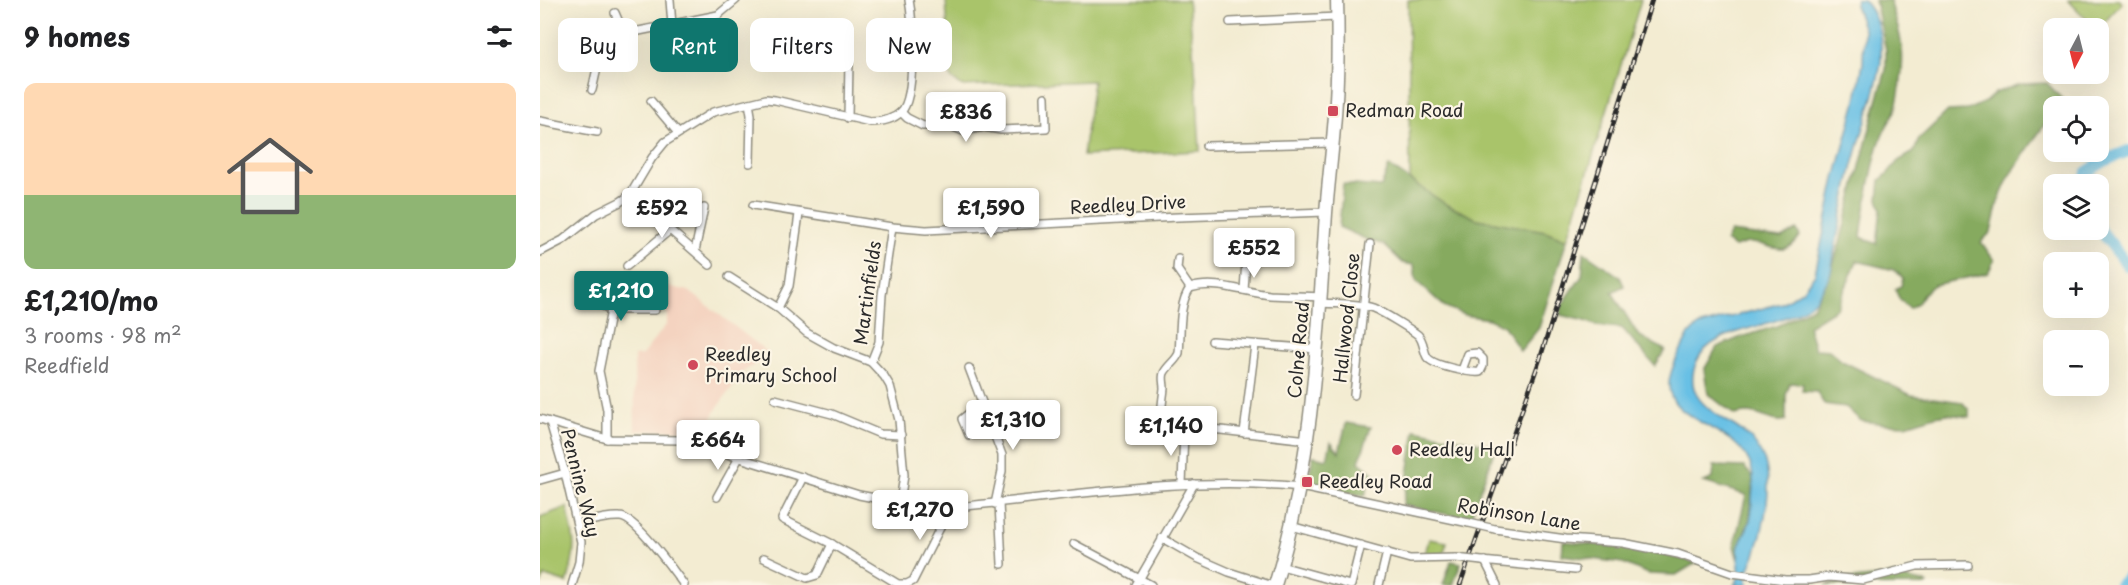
<!DOCTYPE html>
<meta charset="utf-8">
<style>
:root{--surface:#fff;--page:#f2f2f2;--text:#202124;--muted:#757577;--accent:#0f766e}
body{margin:0;font-family:"Playpen Sans",sans-serif;background:var(--page);color:var(--text);height:100vh;display:flex;flex-direction:column;font-size:22px;white-space:nowrap}
*{box-sizing:border-box;margin:0}
p{font-size:20px;color:var(--muted)}
.icon{flex:none;width:33px;height:33px;fill:none;stroke:currentColor;stroke-width:2;stroke-linecap:round;stroke-linejoin:round}
.map{position:relative;flex:1;overflow:hidden}
.side{display:flex;flex-direction:column;background:var(--surface);width:540px}
.side>*{flex:none}
.banner{position:absolute;left:18px;top:18px;width:570px;height:54px;display:flex;gap:12px}
.needle{width:39px;rotate:187deg}
.fabs{position:absolute;left:1503px;top:18px;display:grid;gap:12px}
.fabs a{display:grid;place-items:center;width:66px;height:66px;border-radius:12px;background:var(--surface);box-shadow:0 6px 24px #0002;font-size:30px}
.price{position:absolute;translate:-50% -51px;padding:0 14px;border-radius:6px;background:#fff;color:#222;font-size:20px;line-height:39px;filter:drop-shadow(0 2px 3px #0008)}
.price::after{content:'';position:absolute;left:50%;top:36px;width:18px;height:14px;margin-left:-9px;background:inherit;clip-path:polygon(0 0,100% 0,50% 100%)}
.price.on{background:var(--accent);color:#fff}
ul{padding:0;list-style:none}
li{display:grid;align-content:center;gap:12px;height:318px;padding:0 24px}
li span{display:grid;place-items:center;height:186px;border-radius:12px;color:#555}
li>.icon{margin-inline-start:auto}
span .icon{width:108px;height:108px;fill:#fffc;stroke-width:1}
li b{font-size:26px}
h2{display:flex;justify-content:space-between;align-items:center;height:72px;padding:0 24px;font-size:26px}
.tag{padding:0 21px;border-radius:12px;background:var(--surface);box-shadow:0 6px 24px #0002;font-size:21px;line-height:54px}
.tag.on{background:var(--accent);color:#fff}
main{display:flex;flex:1;min-height:0}
.map>svg:first-child{display:block}
.built{fill:#f4d3c0}
.green{fill:#a9c46b;stroke:#6a784b;stroke-width:1.5}
.forest{fill:#86aa5f;stroke:#586a45;stroke-width:1.5}
.water{fill:#68c0e5;stroke:#4a7688;stroke-width:1.5}
.lines{fill:none;stroke-linecap:round;stroke-linejoin:round}
.river{stroke:#68c0e5;stroke-width:12}
.minor-casing{stroke:#8f8c7e;stroke-width:10}
.trunk-casing{stroke:#8f8c7e;stroke-width:15}
.minor{stroke:#fff;stroke-width:7}
.trunk{stroke:#fff;stroke-width:12}
.rail-casing{stroke:#2b2b2b;stroke-width:4.5}
.rail{stroke:#fcf5e5;stroke-width:2;stroke-dasharray:7;stroke-linecap:butt}
.minor-bridge-casing{stroke:#8f8c7e;stroke-width:10;stroke-linecap:butt}
.minor-bridge{stroke:#fff;stroke-width:7}
.poi-dot{fill:#d1495b;stroke:#fcf5e5;stroke-width:2}
.labels{text-anchor:middle;stroke-width:4.5;stroke-linejoin:round;paint-order:stroke}
.poi-label{font-size:18px;fill:#2b2b2b;stroke:#fcf5e5;text-anchor:start}
.street-label{font-size:18px;fill:#2b2b2b;stroke:#fcf5e5}
</style>
<main>
<section class="side">
<h2>9 homes<svg class="icon" aria-label="filters" viewBox="0 0 24 24"><path d="M4 7h16M4 17h16"/><circle cx="9" cy="7" r="2"/><circle cx="15" cy="17" r="2"/></svg></h2>
<ul>
<li><span style="background:linear-gradient(#ffd9b3 60%,#8fb573 0)"><svg class="icon" aria-label="home" viewBox="0 0 24 24"><path d="M3 11l9-7 9 7M6 9v11h12V9"/></svg></span><div><b>£1,210/mo</b><p>3 rooms · 98 m²</p><p>Reedfield</p></div></li>
</ul>
</section>
<div class="map">
<svg width="1588" height="585" viewBox="0 0 1588 585">
<rect width="100%" height="100%" fill="#fcf5e5"/>
<filter id="ink" filterUnits="userSpaceOnUse"><feTurbulence type="fractalNoise" baseFrequency=".0167" numOctaves="2"/><feDisplacementMap in="SourceGraphic" scale="12" xChannelSelector="R" yChannelSelector="G"/><feConvolveMatrix kernelMatrix="1 2 1 2 8 2 1 2 1" color-interpolation-filters="sRGB"/></filter>
<filter id="wash" filterUnits="userSpaceOnUse"><feTurbulence type="fractalNoise" baseFrequency=".008" numOctaves="4" result="noise"/><feDisplacementMap in="SourceGraphic" scale="24" xChannelSelector="R" yChannelSelector="G"/><feGaussianBlur stdDeviation="1.35" result="paint"/><feColorMatrix in="noise" values="0 0 0 0 0 0 0 0 0 0 0 0 0 0 0 0 0 1.4 0 .05"/><feComposite in="paint" operator="in"/></filter>
<g filter="url(#wash)">
<rect width="100%" height="100%" fill="#f3ecd2"/>
<polygon class="built" points="127,286 149,291 230,354 203,372 179,405 162,436 144,430 95,431 94,356 102,355 127,324"/>
<g class="green">
<polygon points="406,0 648,0 656,79 660,151 543,156 553,81 421,86 410,77"/>
<polygon points="868,0 1101,0 1027,240 1005,231 937,219 907,205 870,180"/>
<polygon points="1528,0 1580,0 1582,3 1558,29 1555,28"/>
<path d="M27,507C35,541 37,549 27,583L5,576L0,585V517Z"/>
<polygon points="889,539 907,542 903,555 884,557"/>
</g>
<g class="forest">
<path d="M1335,0H1350C1354,16 1361,33 1362,49C1364,64 1359,106 1352,117C1345,128 1339,142 1336,155C1330,181 1324,210 1321,237L1337,244L1341,208L1338,199L1340,180L1348,173L1358,161L1374,152L1379,139L1408,111L1427,110L1445,102L1455,93L1480,84L1507,83L1523,100L1518,106H1514L1513,112L1469,177L1458,202L1451,232L1441,242L1454,260L1448,273L1394,285L1383,294L1379,302L1370,308L1360,300L1355,289L1361,286L1363,278L1354,270L1317,261L1297,308L1268,326L1275,349L1289,350L1302,361L1371,395L1422,402L1429,410V417L1407,414L1395,416L1366,425L1346,424L1321,421L1306,407L1284,404L1277,392L1262,391L1263,384L1250,383L1246,395V420C1230,425 1217,407 1195,415L1168,394L1164,370L1177,347L1199,338L1237,326L1273,307L1290,274L1301,239L1336,105L1346,70V50Z"/>
<polygon points="849,166 907,205 937,219 1005,231 1027,240 999,328 980,351 964,326 949,319 924,315 904,306 876,281 874,265 863,263 843,244 830,241 799,227 803,184 841,187"/>
<path d="M1257,230L1260,236C1244,261 1230,242 1209,243C1204,243 1199,246 1194,247L1186,241L1190,232L1241,238Z"/>
<polygon points="1044,252 1080,277 1084,286 1072,292 1098,335 1125,350 1115,366 1082,328 1058,326 1045,321 1020,315 1022,305 1042,276"/>
<polygon points="806,423 831,427 819,462 835,475 830,478 825,496 767,485 773,456 787,459 791,442 799,452"/>
<polygon points="875,430 956,446 930,519 863,505"/>
<polygon points="1174,466 1204,467 1213,477 1210,519 1199,547 1199,563 1194,546 1206,495 1164,482 1173,478"/>
<polygon points="1023,541 1113,551 1156,563 1136,575 1108,574 1083,563 1022,555"/>
<polygon points="911,561 921,563 913,585 903,585"/>
<polygon points="1350,575 1387,583 1388,585 1285,585 1304,580"/>
</g>
<path class="water" d="M1316,0H1323C1339,16 1342,38 1341,59C1341,69 1337,80 1335,90C1327,118 1318,145 1311,173C1305,198 1300,223 1295,248C1293,257 1293,267 1290,275C1286,284 1280,295 1273,302C1241,331 1171,324 1156,363C1140,404 1184,415 1208,436C1216,442 1221,453 1225,462C1233,489 1224,526 1216,552C1212,564 1204,573 1208,585H1194C1205,574 1195,559 1199,546C1202,537 1208,529 1210,520C1212,513 1212,505 1212,497C1213,489 1214,478 1212,470C1203,426 1128,424 1129,385C1129,369 1142,349 1149,334L1159,326L1165,324L1242,303L1262,291L1275,274L1295,179L1315,105L1323,63L1324,30L1315,5Z"/>
<g class="lines">
<g class="river">
<polyline points="1544,184 1547,172 1566,160 1588,151"/>
<polyline points="1558,227 1588,266"/>
<polyline points="1580,585 1588,578"/>
</g>
</g>
</g>
<g filter="url(#ink)">
<g class="lines">
<defs>
<g id="minor">
<polyline points="130,0 132,25"/>
<polyline points="75,13 84,34"/>
<polyline points="690,22 797,17"/>
<path d="M52,90C59,63 57,47 84,34L178,15L196,0"/>
<polyline points="111,101 138,133"/>
<polyline points="442,102 444,127"/>
<polyline points="209,103 211,115 210,163"/>
<polyline points="361,112 367,118 383,126 406,124 423,131 444,127 461,130 506,128 505,97"/>
<polyline points="308,118 309,61"/>
<polyline points="0,121 57,132"/>
<polyline points="666,146 793,143"/>
<polyline points="90,195 170,265"/>
<polyline points="213,205 352,227 386,230 638,217 786,212"/>
<polyline points="155,251 164,208"/>
<path d="M0,252L23,240L56,214L80,202L90,195L112,158L125,142L173,112L226,99L235,100L330,122C340,122 353,120 361,112C376,98 373,21 369,0"/>
<polyline points="638,259 637,269 650,288"/>
<polyline points="87,266 130,230"/>
<polyline points="189,277 238,308 267,333 294,348 331,362 344,376 350,386 359,420 364,475 360,503"/>
<path d="M650,288C676,280 703,292 730,295C747,296 764,296 782,297"/>
<polyline points="704,290 706,261 710,257 728,255 728,250 734,242"/>
<polyline points="54,301 71,310 115,310"/>
<path d="M781,303C797,304 818,303 833,308C841,311 872,330 878,335C884,341 883,350 887,357C893,366 930,373 940,372L943,366V359L937,353L928,354L922,370"/>
<polyline points="238,308 249,286 259,214"/>
<polyline points="672,341 777,349"/>
<polyline points="331,362 339,342 342,295 352,227"/>
<polyline points="429,368 462,455 462,471 455,504"/>
<polyline points="814,395 830,244"/>
<polyline points="235,399 292,414 340,434 361,435"/>
<polyline points="442,403 422,419 429,435 454,435"/>
<path d="M0,419L67,439L142,440L319,495L386,508H407C524,497 643,475 761,487L929,523"/>
<polyline points="10,422 25,473 41,542 39,562 32,585"/>
<path d="M623,422C620,406 623,402 624,388C624,383 622,378 624,373C628,365 636,361 639,353C641,333 638,305 650,288"/>
<polyline points="672,429 768,440"/>
<polyline points="704,433 715,345"/>
<polyline points="67,439 67,410 59,371 71,310"/>
<polyline points="263,477 242,519 292,544 358,584 367,584 373,581 405,518 407,508"/>
<polyline points="0,480 25,473"/>
<polyline points="642,484 644,431"/>
<polyline points="177,497 200,456"/>
<polyline points="459,503 462,564"/>
<path d="M38,524C51,521 66,516 80,517C95,517 134,571 144,585"/>
<polyline points="751,526 870,559 916,558"/>
<polyline points="955,529 1026,539 1083,543 1138,554 1192,573 1245,580 1269,580 1289,577 1323,580 1377,566 1428,565"/>
<polyline points="622,538 657,558 689,572 730,585"/>
<polyline points="534,544 611,585"/>
<polyline points="224,558 267,578 277,575 292,544"/>
<polyline points="942,561 1035,570"/>
<polyline points="945,561 957,585"/>
<polyline points="741,566 810,585"/>
<polyline points="596,585 654,484"/>
<polyline points="811,585 821,545"/>
<polyline points="839,585 847,552"/>
</g>
<path id="trunk" d="M735,585C773,464 778,338 786,213C789,175 794,138 796,100C798,67 798,33 797,0"/>
</defs>
<use href="#minor" class="minor-casing"/>
<use href="#trunk" class="trunk-casing"/>
<use href="#minor" class="minor"/>
<use href="#trunk" class="trunk"/>
<defs>
<polyline id="rail" points="920,585 1000,359 1112,0"/>
</defs>
<use href="#rail" class="rail-casing"/>
<use href="#rail" class="rail"/>
<defs>
<g id="minor-bridge">
<polyline points="929,523 955,529"/>
<polyline points="916,558 942,561"/>
</g>
</defs>
<use href="#minor-bridge" class="minor-bridge-casing"/>
<use href="#minor-bridge" class="minor-bridge"/>
</g>
</g>
<g class="poi-dot">
<rect x="787" y="105" width="12" height="12" rx="3"/>
<circle cx="153" cy="365" r="6"/>
<circle cx="857" cy="450" r="6"/>
<rect x="761" y="476" width="12" height="12" rx="3"/>
</g>
<g class="labels">
<g class="poi-label">
<text x="805" y="117">Redman Road</text>
<text x="165" y="361">Reedley<tspan x="165" dy="21">Primary School</tspan></text>
<text x="869" y="456">Reedley Hall</text>
<text x="779" y="488">Reedley Road</text>
</g>
<g class="street-label">
<text transform="translate(588 205) rotate(-3)" y="6">Reedley Drive</text>
<text transform="translate(328 293) rotate(-82)" y="6">Martinfields</text>
<text transform="translate(807 318) rotate(-84)" y="6">Hallwood Close</text>
<text transform="translate(759 350) rotate(-85)" y="6">Colne Road</text>
<text transform="translate(40 483) rotate(76)" y="6">Pennine Way</text>
<text transform="translate(979 515) rotate(9)" y="6">Robinson Lane</text>
</g>
</g>
</svg>
<div class="fabs">
<a><svg class="needle" viewBox="-14 -14 28 28"><path d="M0-13l5 13h-10z" fill="#e53935"/><path d="M0 13l5-13h-10z" fill="#757577"/></svg></a>
<a><svg class="icon" aria-label="locate" viewBox="0 0 24 24"><circle cx="12" cy="12" r="6"/><path d="M12 2v4M12 18v4M2 12h4M18 12h4"/></svg></a>
<a><svg class="icon" aria-label="layers" viewBox="0 0 24 24"><path d="M12 4l9 5-9 5-9-5zM3 14l9 5 9-5"/></svg></a>
<a>+</a>
<a>−</a>
</div>
<b class="price" style="left:426px;top:143px">£836</b>
<b class="price" style="left:122px;top:239px">£592</b>
<b class="price" style="left:451px;top:239px">£1,590</b>
<b class="price" style="left:714px;top:279px">£552</b>
<b class="price on" style="left:81px;top:322px">£1,210</b>
<b class="price" style="left:473px;top:451px">£1,310</b>
<b class="price" style="left:631px;top:457px">£1,140</b>
<b class="price" style="left:178px;top:471px">£664</b>
<b class="price" style="left:380px;top:541px">£1,270</b>
<div class="banner">
<a class="tag">Buy</a>
<a class="tag on">Rent</a>
<a class="tag">Filters</a>
<a class="tag">New</a>
</div>
</div>
</main>
